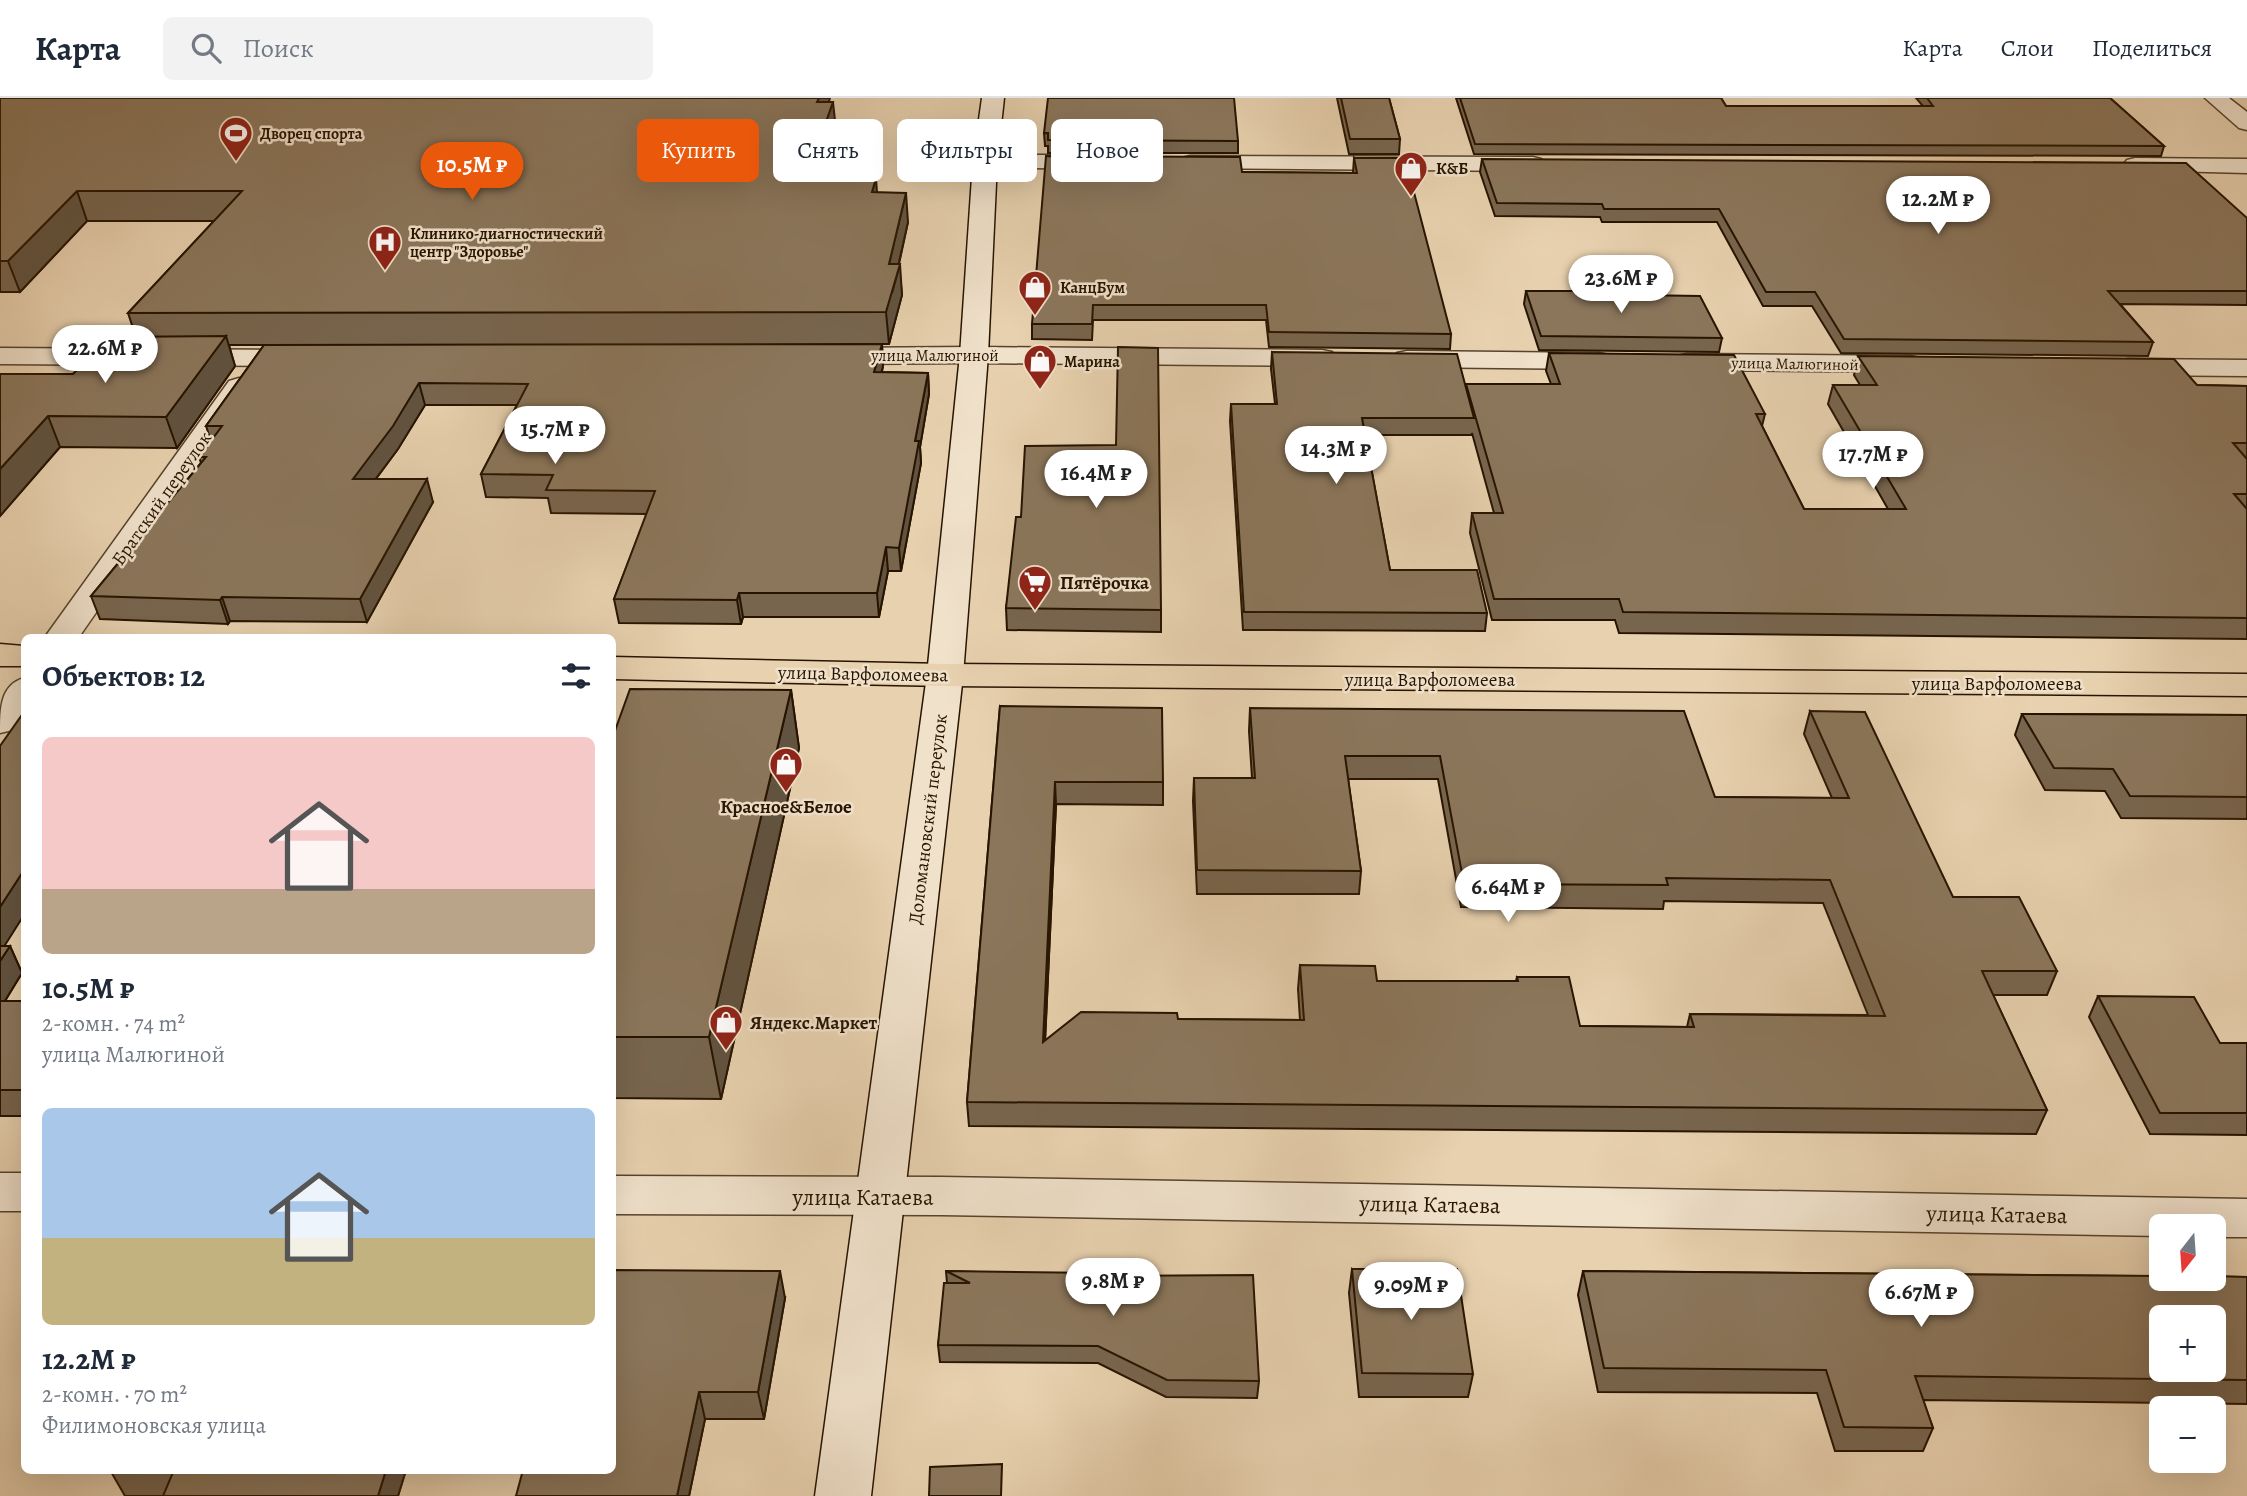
<!DOCTYPE html>
<html lang="ru">
<meta charset="utf-8">
<style>
:root{--surface:#fff;--page:#f2f2f3;--text:#1f2937;--muted:#747a83;--line:#e0e1e3;--accent:#ea580c}
body{margin:0;font-family:Alegreya,serif;background:var(--page);color:var(--text);height:100vh;display:flex;flex-direction:column;font-size:26px;white-space:nowrap}
*{box-sizing:border-box;margin:0}
p{font-size:23px;color:var(--muted)}
.icon{flex:none;width:38px;height:38px;fill:none;stroke:currentColor;stroke-width:2;stroke-linecap:round;stroke-linejoin:round}
.map{position:relative;flex:1;overflow:hidden}
.drawer{position:absolute;left:21px;top:536px;width:595px;height:840px;display:flex;flex-direction:column;background:var(--surface);border-radius:10px;box-shadow:0 7px 28px #0002}
.drawer>*{flex:none}
.banner{position:absolute;left:637px;top:21px;width:665px;height:63px;display:flex;gap:14px}
.needle{width:46px;rotate:197deg}
.fabs{position:absolute;left:2149px;top:1116px;display:grid;gap:14px}
.fabs a{display:grid;place-items:center;width:77px;height:77px;border-radius:10px;background:var(--surface);box-shadow:0 7px 28px #0002;font-size:35px}
.price{position:absolute;translate:-50% -60px;padding:0 16px;border-radius:24px;background:#fff;color:#222;font-size:23px;line-height:46px;filter:drop-shadow(0 2px 4px #0008)}
.price::after{content:'';position:absolute;left:50%;top:42px;width:21px;height:16px;margin-left:-10px;background:inherit;clip-path:polygon(0 0,100% 0,50% 100%)}
.price.selected{background:var(--accent);color:#fff}
ul{padding:0;list-style:none}
li{display:grid;align-content:center;gap:14px;height:371px;padding:0 21px}
li span{display:grid;place-items:center;height:217px;border-radius:10px;color:#555}
li>.icon{margin-inline-start:auto}
span .icon{width:126px;height:126px;fill:#fffc;stroke-width:1}
li b{font-size:30px}
h2{display:flex;justify-content:space-between;align-items:center;height:84px;padding:0 21px;font-size:30px}
.pill{padding:0 24px;border-radius:10px;background:var(--surface);box-shadow:0 7px 28px #0002;font-size:24px;line-height:63px}
.pill.selected{background:var(--accent);color:#fff}
header{display:flex;align-items:center;gap:42px;box-sizing:border-box;height:98px;padding:0 35px;background:var(--surface);border-bottom:2px solid var(--line)}
header strong{font-size:33px}
nav{display:flex;gap:38px;margin-inline-start:auto;font-size:24px}
.search{width:490px;height:63px;background:var(--page);display:flex;align-items:center;gap:18px;box-sizing:border-box;padding:0 24px;border-radius:10px;color:var(--muted);font-size:26px}
.map>svg:first-child{display:block}
.lines{fill:none;stroke-linecap:round;stroke-linejoin:round}
.minor-casing{stroke:#57432c;stroke-width:3}
.tertiary-casing{stroke:#57432c;stroke-width:3}
.secondary-casing{stroke:#271400;stroke-width:3}
.primary-casing{stroke:#271400;stroke-width:3}
.minor{fill:#f0e1cb;fill-rule:evenodd}
.tertiary{fill:#f0e1cb;fill-rule:evenodd}
.secondary{fill:#f0e1cb;fill-rule:evenodd}
.primary{fill:#e8d1af;fill-rule:evenodd}
.wall{fill:#78654e;stroke:#271400;stroke-width:2}
.shaded-wall{fill:#615340;stroke:#271400;stroke-width:2}
.building{fill:#8b765b;stroke:#271400;stroke-width:2;fill-rule:evenodd}
.labels{text-anchor:middle;stroke-width:5;stroke-linejoin:round;paint-order:stroke}
.far-poi-label{font-size:16px;font-weight:bold;fill:#271400;stroke:#f0e1cb;text-anchor:start}
.far-street-label{font-size:16px;fill:#271400;stroke:#f0e1cb}
.street-label{font-size:19px;fill:#271400;stroke:#f0e1cb}
.poi-label{font-size:19px;font-weight:bold;fill:#271400;stroke:#f0e1cb;text-anchor:start}
.near-street-label{font-size:23px;fill:#271400;stroke:#f0e1cb}
</style>
<header>
<strong>Карта</strong>
<div class="search"><svg class="icon" aria-label="search" viewBox="0 0 24 24"><circle cx="10" cy="10" r="6"/><path d="M15 15l6 6"/></svg>Поиск</div>
<nav><a>Карта</a><a>Слои</a><a>Поделиться</a></nav>
</header>
<div class="map">
<svg width="2247" height="1398" viewBox="0 0 2247 1398">
<rect width="100%" height="100%" fill="#e8d1af"/>
<filter id="stains"><feTurbulence type="fractalNoise" baseFrequency=".00286" numOctaves="4"/><feColorMatrix values="0 0 0 0 .2 0 0 0 0 .09 0 0 0 0 .02 0 0 0 .5 -.17"/></filter>
<radialGradient id="worn" r=".72"><stop offset=".6" stop-color="#630" stop-opacity="0"/><stop offset="1" stop-color="#630" stop-opacity=".3"/></radialGradient>
<g class="lines">
<defs>
<g id="minor">
<polygon points="985,57 1099,57 1107,59 1111,64 1107,69 1099,71 977,69 973,64 977,59"/>
<polygon points="1190,58 1533,59 1541,61 1545,66 1541,71 1533,73 1182,70 1178,65 1182,60"/>
<polygon points="2135,60 2247,61 2247,75 2127,72 2123,67 2127,62"/>
<polygon points="974,249 1322,252 1332,254 1336,260 1332,266 1322,268 974,265 964,263 960,257 964,251"/>
<polygon points="1407,253 1599,255 1609,257 1613,263 1609,269 1599,271 1407,269 1397,267 1393,261 1397,255"/>
<polygon points="1687,256 1910,258 1920,260 1924,266 1920,272 1910,274 1687,272 1677,270 1673,264 1677,258"/>
<polygon points="2128,261 2247,262 2247,278 2128,277 2118,275 2114,269 2118,263"/>
<polygon points="239,280 249,283 253,289 79,539 45,539 229,283"/>
<path d="M24,580V616L13,632L0,635C0,611 0,587 24,580Z"/>
<rect x="0" y="1075" width="24" height="38"/>
<polygon points="612,1078 941,1079 2247,1101 2247,1139 2214,1139 2214,1129 2161,1129 2161,1138 941,1117 612,1116"/>
</g>
<g id="tertiary">
<polygon points="2205,0 2229,0 2247,14 2247,32 2239,30"/>
<polygon points="974,249 984,251 988,257 984,263 974,265 832,266 822,264 818,258 822,252 832,250"/>
<polygon points="0,250 306,252 316,254 320,260 316,266 306,268 0,266"/>
</g>
<polygon id="secondary" points="982,0 1004,0 997,64 988,257 963,577 871,1398 815,1398 927,577 960,257 973,64"/>
<g id="primary">
<polygon points="0,546 24,548 24,568 0,568"/>
<polygon points="612,559 945,566 2247,576 2247,598 945,588 612,581"/>
</g>
</defs>
<use href="#minor" class="minor-casing"/>
<use href="#tertiary" class="tertiary-casing"/>
<use href="#secondary" class="secondary-casing"/>
<use href="#primary" class="primary-casing"/>
<use href="#minor" class="minor"/>
<use href="#tertiary" class="tertiary"/>
<use href="#secondary" class="secondary"/>
<use href="#primary" class="primary"/>
</g>
<g class="wall">
<polygon points="0,0 828,4 836,32 819,80 877,94 908,124 899,166 902,197 889,246 882,246 883,268 882,274 928,275 929,296 920,349 921,365 901,473 888,473 879,519 743,519 741,526 619,525 614,501 647,416 551,415 548,400 486,399 481,376 517,307 425,307 398,351 376,381 433,404 367,524 230,523 228,526 100,521 91,498 201,365 199,359 211,343 206,328 264,247 229,247 235,268 177,350 60,349 0,418 0,276 73,276 136,239 128,215 214,123 87,123 20,194 0,194"/>
<polygon points="1337,0 1389,0 1400,41 1399,56 1349,56"/>
<polygon points="1456,0 1721,0 1726,8 1923,8 1916,0 2110,0 2164,48 2161,58 1474,56"/>
<polygon points="1044,35 1238,43 1238,55 1048,55 1048,48 1045,48"/>
<polygon points="1354,60 1451,236 1450,251 1269,249 1266,222 1093,222 1092,242 1032,241 1032,226 1242,74 1353,75"/>
<polygon points="1482,61 2247,120 2247,207 2120,206 2153,244 2148,258 1841,255 1812,208 1763,208 1717,124 1602,124 1600,119 1495,118 1480,74"/>
<polygon points="1526,193 1636,197 1722,240 1719,254 1539,252 1524,206"/>
<polygon points="1272,254 1466,288 1466,286 1551,286 1546,273 1549,255 1765,316 1762,328 1804,411 1888,411 1828,306 1833,287 1860,287 1854,277 1858,258 2197,287 2247,288 2247,541 1619,535 1615,522 1492,522 1470,435 1472,415 1494,415 1472,335 1472,337 1365,337 1390,472 1487,515 1485,533 1243,532 1230,323 1231,306 1275,306 1271,271"/>
<polygon points="1116,347 1161,512 1161,534 1007,532 1006,510 1021,419"/>
<polygon points="791,592 799,650 721,1001 612,1000 612,641"/>
<polygon points="1000,608 1163,684 1163,707 1056,706 1045,942 1178,921 1300,922 1298,891 1300,867 1377,883 1516,883 1517,879 1580,928 1687,929 1690,916 1868,917 1823,805 1664,803 1663,811 1461,809 1438,681 1348,681 1361,773 1359,796 1197,796 1193,703 1194,680 1252,680 1249,633 1250,610 1715,699 1832,700 1804,636 1810,613 1953,799 2057,873 2047,897 1993,897 2047,1012 2036,1036 969,1028 967,1004"/>
<polygon points="2022,616 2247,617 2247,721 2121,720 2105,693 2045,692 2015,637"/>
<polygon points="0,648 4,848 10,848 22,875 5,903 24,903 24,1018 0,1018"/>
<polygon points="2098,898 2220,945 2247,945 2247,1037 2150,1036 2089,919"/>
<polygon points="1352,1171 1473,1276 1468,1299 1359,1299 1349,1195"/>
<polygon points="946,1173 1100,1178 1259,1283 1257,1300 1166,1299 1098,1265 940,1264 938,1247 947,1185"/>
<polygon points="1583,1173 2247,1179 2247,1306 1923,1302 1933,1330 1923,1353 1835,1353 1817,1295 1598,1294 1578,1197"/>
<polygon points="785,1200 764,1321 705,1321 689,1398 516,1398"/>
<polygon points="110,1372 406,1372 398,1398 125,1398"/>
</g>
<g class="shaded-wall">
<polygon points="819,0 830,0 820,32 817,4"/>
<polygon points="833,4 836,32 809,109 806,80"/>
<polygon points="876,80 878,110 872,94"/>
<polygon points="77,93 87,123 20,194 8,163"/>
<polygon points="906,95 908,124 892,195 900,166 902,197 889,246 886,214 889,166"/>
<polygon points="226,238 235,268 177,350 166,319"/>
<polygon points="882,246 883,268 876,296 874,274"/>
<polygon points="928,275 929,296 920,349 921,365 901,473 899,450 915,343"/>
<polygon points="419,285 425,307 398,351 359,403 353,381"/>
<polygon points="48,318 60,349 0,418 0,371"/>
<polygon points="427,381 433,404 367,524 360,501"/>
<polygon points="886,449 888,473 879,519 877,495"/>
<polygon points="739,495 743,519 741,526 737,502"/>
<polygon points="222,499 230,523 228,526 220,502"/>
<polygon points="791,592 799,650 721,1001 709,939"/>
<polygon points="1055,684 1056,706 1044,967 1043,944"/>
<polygon points="24,772 24,817 0,855 0,809"/>
<polygon points="10,848 22,875 0,911 0,863"/>
<polygon points="780,1173 785,1200 764,1321 758,1294"/>
<polygon points="699,1294 705,1321 689,1398 677,1398"/>
<polygon points="386,1372 406,1372 398,1398 378,1398"/>
</g>
<g class="building">
<polygon points="0,0 819,0 817,4 833,4 806,80 876,80 872,94 906,95 889,166 900,166 886,214 128,215 242,93 77,93 8,163 0,163"/>
<polygon points="1048,0 1234,0 1238,43 1048,42 1048,35 1044,35"/>
<polygon points="1341,0 1389,0 1400,41 1350,41"/>
<polygon points="1460,0 1721,0 1726,8 1933,8 1927,0 2110,0 2164,48 1475,46"/>
<polygon points="1046,58 1240,59 1242,74 1357,75 1354,60 1405,60 1451,236 1269,234 1266,207 1093,207 1092,226 1032,226"/>
<polygon points="1482,61 2186,65 2247,120 2247,193 2108,193 2153,244 1844,241 1815,194 1766,194 1719,111 1604,111 1602,106 1497,105"/>
<polygon points="1526,193 1634,193 1636,197 1700,198 1722,240 1541,238"/>
<polygon points="226,238 166,319 48,318 0,371 0,276 73,276 109,239"/>
<polygon points="882,246 874,274 928,275 915,343 919,343 899,450 886,449 877,495 739,495 737,502 614,501 655,393 546,392 553,377 481,376 528,286 419,285 393,328 353,381 427,381 360,501 222,499 220,502 91,498 206,359 199,359 222,328 206,328 264,247"/>
<polygon points="1118,249 1158,250 1161,512 1006,510 1016,419 1021,419 1025,348 1116,347"/>
<polygon points="1272,254 1457,256 1474,320 1362,320 1390,472 1477,472 1487,515 1244,514 1231,306 1277,306"/>
<polygon points="1549,255 1734,257 1765,316 1756,316 1804,411 1906,411 1833,287 1877,287 1858,258 2174,261 2197,287 2247,288 2247,345 2233,345 2247,361 2247,396 2234,396 2247,411 2247,520 1623,514 1619,501 1494,501 1472,415 1503,415 1466,286 1560,286"/>
<polygon points="630,591 791,592 709,939 612,939 612,641"/>
<polygon points="1000,608 1162,610 1163,684 1055,684 1043,944 1081,914 1177,915 1178,921 1304,922 1300,867 1375,868 1377,883 1518,883 1517,879 1569,879 1580,928 1694,929 1690,916 1885,918 1830,782 1666,780 1668,787 1464,786 1440,658 1345,658 1361,773 1197,772 1194,680 1255,680 1250,610 1684,613 1715,699 1849,700 1810,613 1865,614 1953,799 2019,799 2057,873 1982,873 2047,1012 967,1004"/>
<polygon points="24,614 24,772 0,809 0,648"/>
<polygon points="2022,616 2247,617 2247,699 2130,698 2113,671 2054,670"/>
<polygon points="0,848 10,848 0,863"/>
<polygon points="2098,898 2194,899 2220,945 2247,945 2247,1015 2160,1015"/>
<rect x="0" y="903" width="24" height="89"/>
<polygon points="1352,1171 1457,1171 1473,1276 1362,1275"/>
<polygon points="612,1172 780,1173 758,1294 699,1294 677,1398 516,1398 523,1372 612,1372"/>
<polygon points="946,1173 1100,1175 1100,1178 1253,1177 1259,1283 1167,1282 1098,1248 938,1247 944,1185 970,1185"/>
<path d="M1583,1173L2161,1178V1181H2214V1178L2247,1179V1282L1915,1278L1933,1330L1844,1329L1826,1272L1604,1270ZM2161,1220H2214V1272H2161Z"/>
<polygon points="1002,1366 1001,1398 929,1398 930,1369"/>
<polygon points="171,1372 386,1372 378,1398 163,1398 174,1372"/>
</g>
<defs>
<symbol id="stadium-pin" viewBox="-11 -11 22 30"><path d="M0 17L-7.5 6A9.5 9.5 0 1 1 7.5 6Z" fill="#8f2418" stroke="#f0e1cb"/><path d="M0-5a6.5 5 0 1 0 0 10a6.5 5 0 1 0 0-10ZM-3.5-1.8h7v3.6h-7Z" fill="#fff"/></symbol>
<symbol id="shop-pin" viewBox="-11 -11 22 30"><path d="M0 17L-7.5 6A9.5 9.5 0 1 1 7.5 6Z" fill="#8f2418" stroke="#f0e1cb"/><path d="M-5-2.5h2.3a2.7 3.5 0 0 1 5.4 0H5L5.5 6h-11ZM-1.5-2.5h3a1.5 2.3 0 0 0-3 0Z" fill="#fff"/></symbol>
<symbol id="hospital-pin" viewBox="-11 -11 22 30"><path d="M0 17L-7.5 6A9.5 9.5 0 1 1 7.5 6Z" fill="#8f2418" stroke="#f0e1cb"/><path d="M-5-5h3v3.5h4V-5h3V5h-3V1.5h-4V5h-3Z" fill="#fff"/></symbol>
<symbol id="supermarket-pin" viewBox="-11 -11 22 30"><path d="M0 17L-7.5 6A9.5 9.5 0 1 1 7.5 6Z" fill="#8f2418" stroke="#f0e1cb"/><path d="M-6-5.5h2.5l.6 2H6L4.5 2H-2.5L-4.4-4H-6ZM-1.5 3.2a1.3 1.3 0 1 0 .1 0ZM3 3.2a1.3 1.3 0 1 0 .1 0Z" fill="#fff"/></symbol>
</defs>
<g fill-rule="evenodd">
<use href="#stadium-pin" x="217" y="16" width="38" height="52"/>
<use href="#shop-pin" x="1392" y="51" width="38" height="52"/>
<use href="#hospital-pin" x="366" y="125" width="38" height="52"/>
<use href="#shop-pin" x="1016" y="170" width="38" height="52"/>
<use href="#shop-pin" x="1021" y="244" width="38" height="52"/>
<use href="#supermarket-pin" x="1016" y="465" width="38" height="52"/>
<use href="#shop-pin" x="767" y="647" width="38" height="52"/>
<use href="#shop-pin" x="707" y="905" width="38" height="52"/>
</g>
<g class="labels">
<g class="far-poi-label">
<text x="260" y="41">Дворец спорта</text>
<text x="1436" y="76">К&amp;Б</text>
<text x="410" y="141">Клинико-диагностический<tspan x="410" dy="18">центр "Здоровье"</tspan></text>
<text x="1060" y="195">КанцБум</text>
<text x="1064" y="269">Марина</text>
</g>
<g class="far-street-label">
<text x="935" y="263">улица Малюгиной</text>
<text transform="translate(1795 265) rotate(1)" y="6">улица Малюгиной</text>
</g>
<g class="street-label">
<text transform="translate(161 400) rotate(-55)" y="7">Братский переулок</text>
<text transform="translate(863 575) rotate(1)" y="7">улица Варфоломеева</text>
<text x="1430" y="588">улица Варфоломеева</text>
<text x="1997" y="592">улица Варфоломеева</text>
<text transform="translate(927 721) rotate(-83)" y="7">Доломановский переулок</text>
</g>
<g class="poi-label">
<text x="1060" y="491">Пятёрочка</text>
<text x="786" y="715" text-anchor="middle">Красное&amp;Белое</text>
<text x="750" y="931">Яндекс.Маркет</text>
</g>
<g class="near-street-label">
<text x="863" y="1107">улица Катаева</text>
<text transform="translate(1430 1106) rotate(1)" y="8">улица Катаева</text>
<text transform="translate(1997 1116) rotate(1)" y="8">улица Катаева</text>
</g>
</g>
<rect width="100%" height="100%" filter="url(#stains)"/>
<rect width="100%" height="100%" fill="url(#worn)"/>
</svg>
<div class="fabs">
<a><svg class="needle" viewBox="-14 -14 28 28"><path d="M0-13l5 13h-10z" fill="#e53935"/><path d="M0 13l5-13h-10z" fill="#747a83"/></svg></a>
<a>+</a>
<a>−</a>
</div>
<b class="price selected" style="left:472px;top:104px">10.5M ₽</b>
<b class="price" style="left:1938px;top:138px">12.2M ₽</b>
<b class="price" style="left:1621px;top:217px">23.6M ₽</b>
<b class="price" style="left:105px;top:287px">22.6M ₽</b>
<b class="price" style="left:555px;top:368px">15.7M ₽</b>
<b class="price" style="left:1336px;top:388px">14.3M ₽</b>
<b class="price" style="left:1873px;top:393px">17.7M ₽</b>
<b class="price" style="left:1096px;top:412px">16.4M ₽</b>
<b class="price" style="left:1508px;top:826px">6.64M ₽</b>
<b class="price" style="left:1113px;top:1220px">9.8M ₽</b>
<b class="price" style="left:1411px;top:1224px">9.09M ₽</b>
<b class="price" style="left:1921px;top:1231px">6.67M ₽</b>
<div class="banner">
<a class="pill selected">Купить</a>
<a class="pill">Снять</a>
<a class="pill">Фильтры</a>
<a class="pill">Новое</a>
</div>
<section class="drawer">
<h2>Объектов: 12<svg class="icon" aria-label="filters" viewBox="0 0 24 24"><path d="M4 7h16M4 17h16"/><circle cx="9" cy="7" r="2"/><circle cx="15" cy="17" r="2"/></svg></h2>
<ul>
<li><span style="background:linear-gradient(#f6c9c9 70%,#b9a48a 0)"><svg class="icon" aria-label="home" viewBox="0 0 24 24"><path d="M3 11l9-7 9 7M6 9v11h12V9"/></svg></span><div><b>10.5M ₽</b><p>2-комн. · 74 m²</p><p>улица Малюгиной</p></div></li>
<li><span style="background:linear-gradient(#a9c7e8 60%,#c2b280 0)"><svg class="icon" aria-label="home" viewBox="0 0 24 24"><path d="M3 11l9-7 9 7M6 9v11h12V9"/></svg></span><div><b>12.2M ₽</b><p>2-комн. · 70 m²</p><p>Филимоновская улица</p></div></li>
</ul>
</section>
</div>
